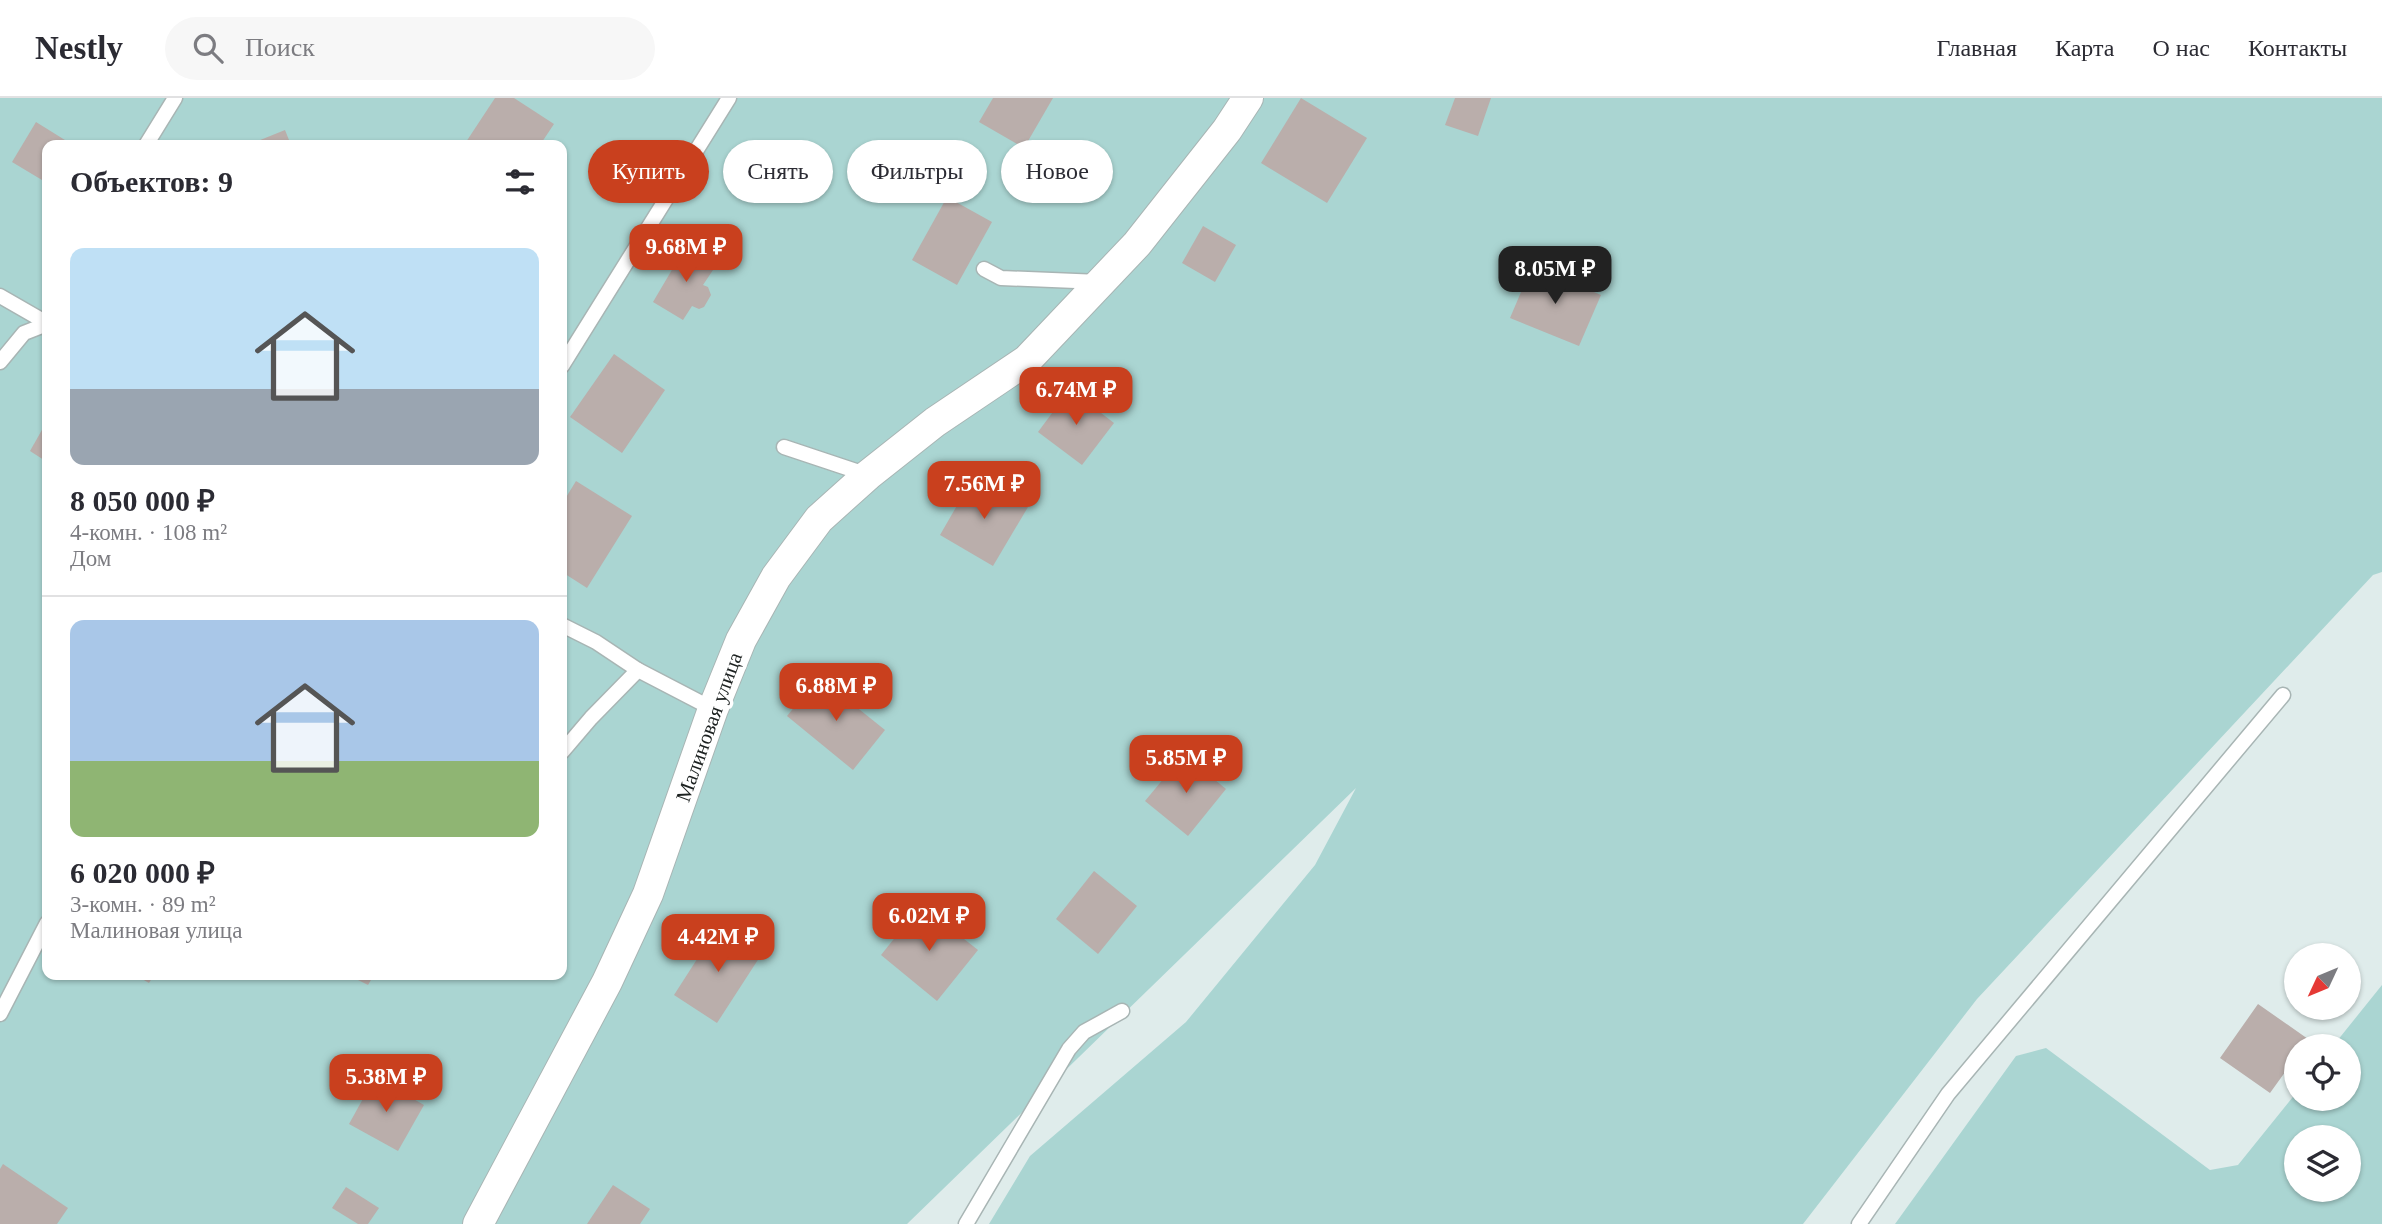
<!DOCTYPE html>
<html lang="ru">
<meta charset="utf-8">
<style>
:root{--surface:#fff;--page:#f7f7f7;--text:#2b2b33;--muted:#7c7c81;--line:#e1e1e2;--accent:#c9401e}
body{margin:0;font-family:Georgia,serif;background:var(--page);color:var(--text);height:100vh;display:flex;flex-direction:column;font-size:26px;white-space:nowrap}
*{box-sizing:border-box;margin:0}
p{font-size:23px;color:var(--muted)}
.icon{flex:none;width:38px;height:38px;fill:none;stroke:currentColor;stroke-width:2;stroke-linecap:round;stroke-linejoin:round}
.map{position:relative;flex:1;overflow:hidden}
.side{position:absolute;left:42px;top:42px;width:525px;height:840px;display:flex;flex-direction:column;background:var(--surface);border-radius:14px;box-shadow:0 2px 5px #0004}
.side>*{flex:none}
.guide{position:absolute;left:588px;top:42px;width:665px;height:63px;display:flex;gap:14px}
.needle{width:46px;rotate:226deg}
.fabs{position:absolute;left:2284px;top:845px;display:grid;gap:14px}
.fabs a{display:grid;place-items:center;width:77px;height:77px;border-radius:50%;background:var(--surface);box-shadow:0 2px 5px #0004;font-size:35px}
.price{position:absolute;translate:-50% -60px;padding:0 16px;border-radius:14px;background:var(--accent);color:#fff;font-size:23px;line-height:46px;filter:drop-shadow(0 2px 4px #0008)}
.price::after{content:'';position:absolute;left:50%;top:42px;width:21px;height:16px;margin-left:-10px;background:inherit;clip-path:polygon(0 0,100% 0,50% 100%)}
.price.selected{background:#222;color:#fff}
ul{padding:0;list-style:none}
li{display:grid;align-content:center;gap:14px;height:371px;padding:0 28px}
li+li{border-top:2px solid var(--line)}
li span{display:grid;place-items:center;height:217px;border-radius:14px;color:#555}
li>.icon{margin-inline-start:auto}
span .icon{width:126px;height:126px;fill:#fffc;stroke-width:1}
li b{font-size:30px}
h2{display:flex;justify-content:space-between;align-items:center;height:84px;padding:0 28px;font-size:30px}
.tag{padding:0 24px;border-radius:32px;background:var(--surface);box-shadow:0 2px 5px #0004;font-size:24px;line-height:63px}
.tag.selected{background:var(--accent);color:#fff}
header{display:flex;align-items:center;gap:42px;box-sizing:border-box;height:98px;padding:0 35px;background:var(--surface);border-bottom:2px solid var(--line)}
header strong{font-size:33px}
nav{display:flex;gap:38px;margin-inline-start:auto;font-size:24px}
.search{width:490px;height:63px;background:var(--page);display:flex;align-items:center;gap:18px;box-sizing:border-box;padding:0 24px;border-radius:38px;color:var(--muted);font-size:26px}
.map>svg:first-child{display:block}
.green{fill:#aad5d2;fill-rule:evenodd}
.building{fill:#baaeab}
.lines{fill:none;stroke-linecap:round;stroke-linejoin:round}
.service-casing{stroke:#a8b5b4;stroke-width:17}
.minor-casing{stroke:#a8b5b4;stroke-width:32}
.service{stroke:#fff;stroke-width:14}
.minor{stroke:#fff;stroke-width:30}
.labels{text-anchor:middle;stroke-width:7;stroke-linejoin:round;paint-order:stroke}
.street-label{font-size:21px;fill:#1c2120;stroke:#fff}
</style>
<header>
<strong>Nestly</strong>
<div class="search"><svg class="icon" aria-label="search" viewBox="0 0 24 24"><circle cx="10" cy="10" r="6"/><path d="M15 15l6 6"/></svg>Поиск</div>
<nav><a>Главная</a><a>Карта</a><a>О нас</a><a>Контакты</a></nav>
</header>
<div class="map">
<svg width="2382" height="1126" viewBox="0 0 2382 1126">
<rect width="100%" height="100%" fill="#dfeceb"/>
<g class="green">
<path d="M0,0H2382V474L2373,477L1977,901L1803,1126H989L1030,1058L1186,924L1315,767L1356,690L907,1126H0ZM47,47H562V877H47Z"/>
<path d="M2382,887V1126H1895L2016,958L2046,950L2210,1072L2238,1067L2296,995V1001H2348V948H2333ZM2296,1040H2348V1092H2296Z"/>
</g>
<g class="building">
<polygon points="495,0 514,0 554,26 540,47 464,47"/>
<polygon points="993,0 1053,0 1024,50 979,24"/>
<polygon points="1301,0 1367,40 1327,105 1261,65"/>
<polygon points="1455,0 1491,0 1478,38 1445,27"/>
<polygon points="36,24 73,47 47,47 47,85 12,64"/>
<polygon points="285,32 291,47 248,47"/>
<polygon points="947,99 992,124 957,187 912,162"/>
<polygon points="1203,128 1236,147 1215,184 1182,165"/>
<polygon points="686,148 717,166 703,187 708,189 711,197 704,209 699,211 692,208 683,222 653,204"/>
<polygon points="1532,168 1601,197 1579,248 1510,220"/>
<polygon points="614,256 665,292 622,355 570,319"/>
<polygon points="1070,291 1114,325 1082,367 1038,334"/>
<polygon points="47,323 47,364 30,353"/>
<polygon points="974,378 1028,409 993,468 940,437"/>
<polygon points="576,383 632,418 587,490 562,474 562,406"/>
<polygon points="819,579 885,632 853,672 787,618"/>
<polygon points="1184,656 1226,691 1188,738 1145,703"/>
<polygon points="1094,773 1137,808 1098,856 1056,821"/>
<polygon points="921,807 978,852 937,903 881,857"/>
<polygon points="719,827 763,854 717,925 674,897"/>
<polygon points="135,877 154,877 149,885"/>
<polygon points="348,877 374,877 368,887"/>
<polygon points="2258,906 2308,941 2303,948 2296,948 2296,959 2270,995 2220,960"/>
<polygon points="375,979 424,1007 398,1053 349,1026"/>
<polygon points="3,1066 68,1110 57,1126 0,1126 0,1071"/>
<polygon points="613,1087 650,1111 640,1126 587,1126"/>
<polygon points="346,1089 379,1110 368,1126 358,1126 332,1110"/>
</g>
<g class="lines">
<defs>
<g id="service">
<polyline points="146,47 175,0"/>
<polyline points="984,171 1001,180 1100,184"/>
<polyline points="0,198 47,225"/>
<polyline points="0,264 24,235 47,226"/>
<polyline points="562,268 729,0"/>
<polyline points="784,349 868,377"/>
<polyline points="562,527 596,544 638,572 713,611"/>
<polyline points="562,654 591,620 638,572"/>
<polyline points="0,916 47,825"/>
<polyline points="966,1126 1069,951 1084,934 1122,913"/>
<polyline points="1859,1126 1948,996 2283,597"/>
</g>
<polyline id="minor" points="478,1126 607,884 648,796 713,611 741,542 776,479 819,421 868,377 935,324 1027,262 1137,146 1227,32 1248,0"/>
</defs>
<use href="#service" class="service-casing"/>
<use href="#minor" class="minor-casing"/>
<use href="#service" class="service"/>
<use href="#minor" class="minor"/>
</g>
<g class="labels">
<g class="street-label">
<text transform="translate(709 629) rotate(-70)" y="7">Малиновая улица</text>
</g>
</g>
</svg>
<div class="fabs">
<a><svg class="needle" viewBox="-14 -14 28 28"><path d="M0-13l5 13h-10z" fill="#e53935"/><path d="M0 13l5-13h-10z" fill="#7c7c81"/></svg></a>
<a><svg class="icon" aria-label="locate" viewBox="0 0 24 24"><circle cx="12" cy="12" r="6"/><path d="M12 2v4M12 18v4M2 12h4M18 12h4"/></svg></a>
<a><svg class="icon" aria-label="layers" viewBox="0 0 24 24"><path d="M12 4l9 5-9 5-9-5zM3 14l9 5 9-5"/></svg></a>
</div>
<b class="price" style="left:686px;top:186px">9.68M ₽</b>
<b class="price selected" style="left:1555px;top:208px">8.05M ₽</b>
<b class="price" style="left:1076px;top:329px">6.74M ₽</b>
<b class="price" style="left:984px;top:423px">7.56M ₽</b>
<b class="price" style="left:836px;top:625px">6.88M ₽</b>
<b class="price" style="left:1186px;top:697px">5.85M ₽</b>
<b class="price" style="left:929px;top:855px">6.02M ₽</b>
<b class="price" style="left:718px;top:876px">4.42M ₽</b>
<b class="price" style="left:386px;top:1016px">5.38M ₽</b>
<div class="guide">
<a class="tag selected">Купить</a>
<a class="tag">Снять</a>
<a class="tag">Фильтры</a>
<a class="tag">Новое</a>
</div>
<section class="side">
<h2>Объектов: 9<svg class="icon" aria-label="filters" viewBox="0 0 24 24"><path d="M4 7h16M4 17h16"/><circle cx="9" cy="7" r="2"/><circle cx="15" cy="17" r="2"/></svg></h2>
<ul>
<li><span style="background:linear-gradient(#bfe0f5 65%,#9aa5b1 0)"><svg class="icon" aria-label="home" viewBox="0 0 24 24"><path d="M3 11l9-7 9 7M6 9v11h12V9"/></svg></span><div><b>8 050 000 ₽</b><p>4-комн. · 108 m²</p><p>Дом</p></div></li>
<li><span style="background:linear-gradient(#a9c7e8 65%,#8fb573 0)"><svg class="icon" aria-label="home" viewBox="0 0 24 24"><path d="M3 11l9-7 9 7M6 9v11h12V9"/></svg></span><div><b>6 020 000 ₽</b><p>3-комн. · 89 m²</p><p>Малиновая улица</p></div></li>
</ul>
</section>
</div>
